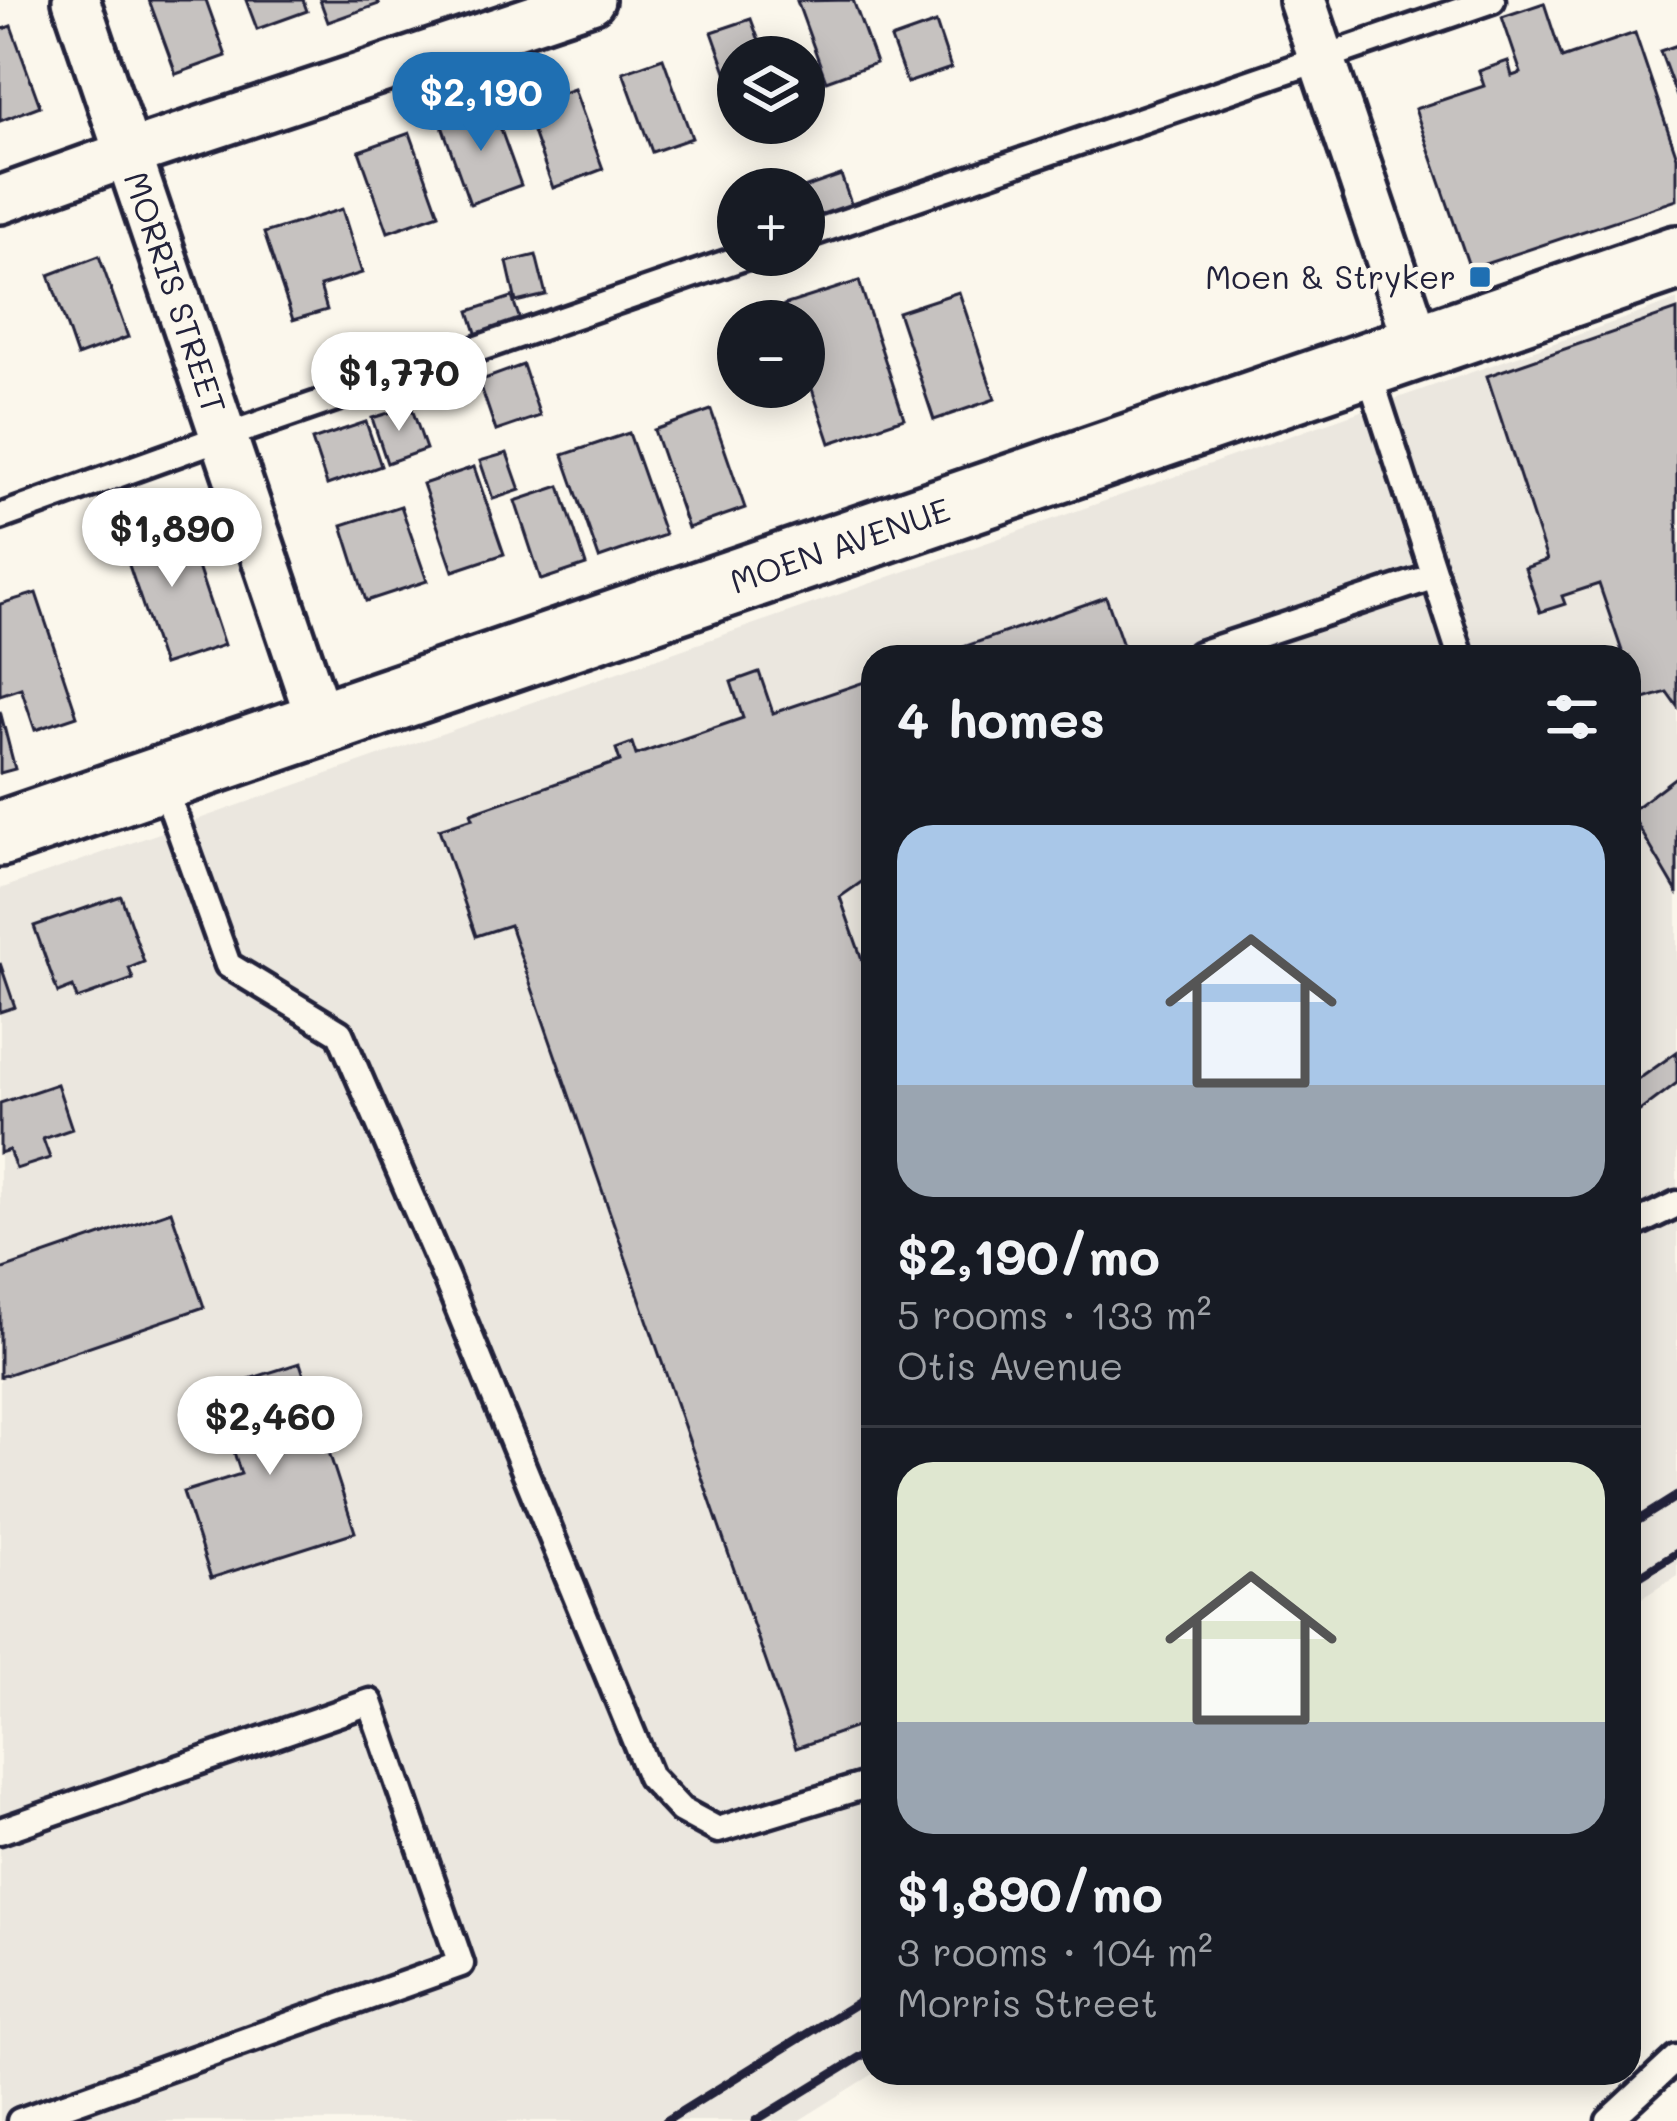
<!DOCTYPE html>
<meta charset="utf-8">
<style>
:root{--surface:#171b24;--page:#242831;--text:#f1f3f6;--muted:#9ea1a6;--line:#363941;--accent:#1f6fb2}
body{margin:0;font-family:Mali,sans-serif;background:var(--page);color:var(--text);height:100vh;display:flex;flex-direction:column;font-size:45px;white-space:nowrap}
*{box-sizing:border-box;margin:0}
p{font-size:39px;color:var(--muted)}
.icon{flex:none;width:66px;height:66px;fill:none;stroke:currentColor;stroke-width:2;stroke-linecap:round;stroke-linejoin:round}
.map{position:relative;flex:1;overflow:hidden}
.sheet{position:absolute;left:861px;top:645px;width:780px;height:1440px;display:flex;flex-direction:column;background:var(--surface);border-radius:36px;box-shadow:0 6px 30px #0003}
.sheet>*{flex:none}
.controls{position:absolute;left:717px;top:36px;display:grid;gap:24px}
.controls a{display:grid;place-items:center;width:108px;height:108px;border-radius:50%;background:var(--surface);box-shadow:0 6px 30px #0003;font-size:60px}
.price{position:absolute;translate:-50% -102px;padding:0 27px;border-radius:42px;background:#fff;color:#222;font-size:39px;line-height:78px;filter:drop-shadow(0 3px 6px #0008)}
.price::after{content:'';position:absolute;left:50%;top:72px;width:36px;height:27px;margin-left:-18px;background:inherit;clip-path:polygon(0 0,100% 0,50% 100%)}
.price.active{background:var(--accent);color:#fff}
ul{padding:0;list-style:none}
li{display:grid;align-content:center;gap:24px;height:636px;padding:0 36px}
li+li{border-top:3px solid var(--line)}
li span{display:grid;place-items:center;height:372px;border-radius:36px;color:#555}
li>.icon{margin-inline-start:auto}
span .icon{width:216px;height:216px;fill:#fffc;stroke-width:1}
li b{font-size:51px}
h2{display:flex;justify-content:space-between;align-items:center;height:144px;padding:0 36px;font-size:51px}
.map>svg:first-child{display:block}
.built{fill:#ebe7df}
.building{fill:#c6c2c0;stroke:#22223b;stroke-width:3}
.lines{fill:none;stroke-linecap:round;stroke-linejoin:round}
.lane-casing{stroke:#22223b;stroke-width:33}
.street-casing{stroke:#22223b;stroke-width:54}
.secondary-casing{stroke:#22223b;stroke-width:72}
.lane{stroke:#fbf7ec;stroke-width:24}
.street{stroke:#fbf7ec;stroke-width:45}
.secondary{stroke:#fbf7ec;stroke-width:63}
.rail{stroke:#22223b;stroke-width:9}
.poi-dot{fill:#1f6fb2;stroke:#fbf7ec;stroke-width:4.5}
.labels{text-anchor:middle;stroke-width:9;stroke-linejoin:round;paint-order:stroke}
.poi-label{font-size:33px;fill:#22223b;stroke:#fbf7ec;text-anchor:end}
.street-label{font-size:33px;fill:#22223b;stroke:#fbf7ec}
</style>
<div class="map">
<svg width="1677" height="2121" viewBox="0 0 1677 2121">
<rect width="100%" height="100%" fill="#fbf7ec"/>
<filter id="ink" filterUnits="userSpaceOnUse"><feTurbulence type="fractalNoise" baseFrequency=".00833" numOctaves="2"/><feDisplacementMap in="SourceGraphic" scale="24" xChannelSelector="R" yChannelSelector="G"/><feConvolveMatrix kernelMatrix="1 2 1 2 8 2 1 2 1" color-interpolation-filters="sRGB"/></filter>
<g filter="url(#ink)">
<polygon class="built" points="1677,300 1677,1576 1629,1606 1629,657 873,657 875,2073 798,2121 0,2121 0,889"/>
<g class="building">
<polygon points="149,0 206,0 226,56 176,74"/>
<polygon points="246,0 303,0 307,11 257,29"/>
<polygon points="320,0 377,0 379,4 328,22"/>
<polygon points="853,0 876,63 826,81 797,1"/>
<polygon points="1544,3 1562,58 1635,33 1677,157 1677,200 1470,269 1415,109 1484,86 1479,71 1508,61 1512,76 1521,73 1502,17"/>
<polygon points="751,19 765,57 738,57 738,105 712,32"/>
<polygon points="936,23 951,68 907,83 891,39"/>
<polygon points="11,26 40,106 0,121 0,30"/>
<polygon points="1677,45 1677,97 1660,51"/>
<polygon points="663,58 692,138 652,152 623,72"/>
<polygon points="574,89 603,169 553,188 524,107"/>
<polygon points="492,105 521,185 470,204 441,123"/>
<polygon points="410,133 439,214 388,232 359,151"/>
<polygon points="841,175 855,215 804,233 804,189 801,189"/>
<polygon points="342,209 362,273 320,286 327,310 293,320 264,233"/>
<polygon points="536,255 546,295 516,302 507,262"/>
<polygon points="99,256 128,337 77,356 49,275"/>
<polygon points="859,281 904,418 830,443 804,365 804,321 789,321 784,305"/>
<polygon points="959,292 995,399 934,420 898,312"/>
<polygon points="512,297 525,334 481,348 469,311"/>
<polygon points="1677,310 1677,706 1667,692 1638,701 1629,673 1629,657 1624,657 1599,584 1562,596 1565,604 1540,612 1525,568 1547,560 1487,376"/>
<polygon points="523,365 540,416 496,431 479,381"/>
<polygon points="411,406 426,449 387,463 372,418"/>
<polygon points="711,410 745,508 688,528 654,430"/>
<polygon points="366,422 381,466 327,485 312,440"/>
<polygon points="629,433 665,535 599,558 563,455"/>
<polygon points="507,453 520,490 493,499 480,461"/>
<polygon points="474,467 504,554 453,571 423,484"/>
<polygon points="560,486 586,565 541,580 515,501"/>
<polygon points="401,506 427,581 366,601 342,525"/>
<polygon points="181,516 224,645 163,665 119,536"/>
<polygon points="36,593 77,716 35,730 21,688 0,695 0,604"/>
<polygon points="1106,597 1127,657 935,657"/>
<polygon points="759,672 773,713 873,679 873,874 840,897 864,965 873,962 873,1721 796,1748 510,925 476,936 439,829 473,818 471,813 620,761 616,749 632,743 636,755 743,718 731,682"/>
<polygon points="0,711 15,769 0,773"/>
<polygon points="1677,776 1677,892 1630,812"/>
<polygon points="121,896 144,962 129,968 133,979 77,999 73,987 58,993 34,926"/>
<polygon points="0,963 15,1007 0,1012"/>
<polygon points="1677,1052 1677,1083 1629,1119 1629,1086"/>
<polygon points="57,1084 72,1129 43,1139 50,1158 16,1169 9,1150 0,1153 0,1103"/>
<polygon points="171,1211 204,1307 0,1377 0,1270"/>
<polygon points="300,1363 355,1532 211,1578 183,1492 241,1474 214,1390"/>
</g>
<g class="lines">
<defs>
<g id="lane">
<polyline points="804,236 1492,0"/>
<polyline points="1367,367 1461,657"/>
<polyline points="0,517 225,436 750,255"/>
<polyline points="1199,657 1200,654 1435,576"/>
<polyline points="162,781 228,965 340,1033 446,1278 650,1777 681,1810 718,1830 873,1783"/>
<polyline points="1629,1227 1677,1204"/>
<polyline points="0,1831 370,1702 461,1964 20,2121"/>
<polyline points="1609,2121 1677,2058"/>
</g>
<g id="street">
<path id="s1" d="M76,0L321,724"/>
<polyline points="1302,0 1419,347"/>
<polyline points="0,200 128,154 591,0"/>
</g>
<g id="secondary">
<path id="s2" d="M0,834L1677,258"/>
</g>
</defs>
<use href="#lane" class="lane-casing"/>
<use href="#street" class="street-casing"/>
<use href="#secondary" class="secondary-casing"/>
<use href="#lane" class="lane"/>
<use href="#street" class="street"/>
<use href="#secondary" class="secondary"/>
<g class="rail">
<polyline points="1629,1526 1677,1496"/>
<polyline points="1629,1583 1677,1553"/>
<polyline points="666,2121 873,1993"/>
<polyline points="756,2121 873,2049"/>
</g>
</g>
</g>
<rect class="poi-dot" x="1468" y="265" width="24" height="24" rx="6"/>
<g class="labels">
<g class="poi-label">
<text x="1456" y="289">Moen &amp; Stryker</text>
</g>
<g class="street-label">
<text dy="12" stroke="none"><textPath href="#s1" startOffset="309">MORRIS STREET</textPath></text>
<text dy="12" stroke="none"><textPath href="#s2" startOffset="888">MOEN AVENUE</textPath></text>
</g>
</g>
</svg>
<div class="controls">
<a><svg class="icon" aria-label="layers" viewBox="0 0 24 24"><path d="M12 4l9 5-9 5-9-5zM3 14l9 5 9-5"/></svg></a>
<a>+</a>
<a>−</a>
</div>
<b class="price active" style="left:481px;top:154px">$2,190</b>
<b class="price" style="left:399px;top:434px">$1,770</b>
<b class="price" style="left:172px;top:590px">$1,890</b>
<b class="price" style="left:270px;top:1478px">$2,460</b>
<section class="sheet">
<h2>4 homes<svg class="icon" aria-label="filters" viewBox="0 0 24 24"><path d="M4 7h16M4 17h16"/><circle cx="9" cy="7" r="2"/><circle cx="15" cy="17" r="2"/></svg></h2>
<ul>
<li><span style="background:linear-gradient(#a9c7e8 70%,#9aa5b1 0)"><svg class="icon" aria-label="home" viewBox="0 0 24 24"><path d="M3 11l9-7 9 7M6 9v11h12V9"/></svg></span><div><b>$2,190/mo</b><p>5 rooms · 133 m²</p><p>Otis Avenue</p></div></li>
<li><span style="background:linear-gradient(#dfe7d0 70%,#9aa5b1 0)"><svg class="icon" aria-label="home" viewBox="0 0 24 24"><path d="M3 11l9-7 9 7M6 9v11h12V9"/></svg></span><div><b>$1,890/mo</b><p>3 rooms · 104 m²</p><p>Morris Street</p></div></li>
</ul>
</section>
</div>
